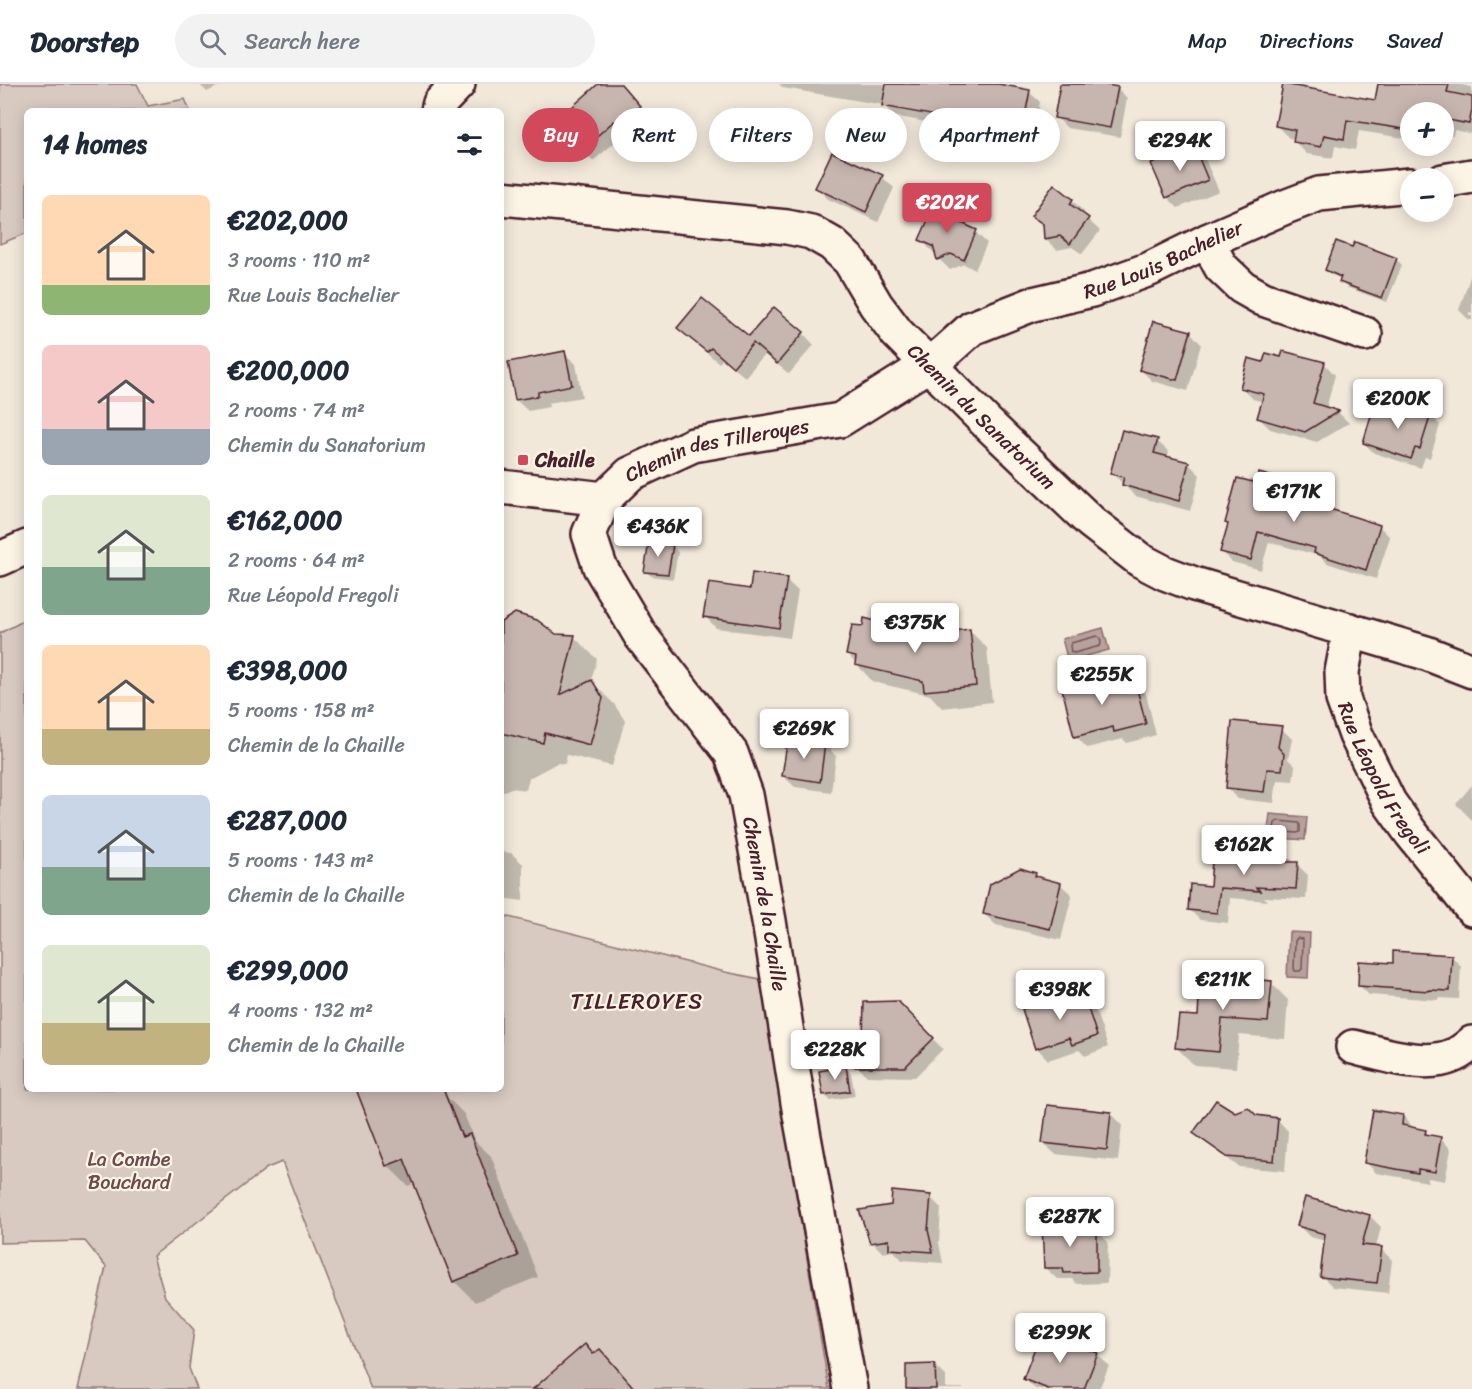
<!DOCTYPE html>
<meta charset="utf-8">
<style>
:root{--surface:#fff;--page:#f2f2f3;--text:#1f2937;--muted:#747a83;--line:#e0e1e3;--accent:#d1495b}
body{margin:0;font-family:Sriracha,sans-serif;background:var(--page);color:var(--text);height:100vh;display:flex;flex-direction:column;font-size:22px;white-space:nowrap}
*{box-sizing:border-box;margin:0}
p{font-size:20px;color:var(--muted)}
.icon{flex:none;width:33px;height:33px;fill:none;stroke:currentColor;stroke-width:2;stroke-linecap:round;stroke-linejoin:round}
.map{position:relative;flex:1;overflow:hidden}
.side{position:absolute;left:24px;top:24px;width:480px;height:984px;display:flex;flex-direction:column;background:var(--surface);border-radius:9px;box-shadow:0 3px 15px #0003}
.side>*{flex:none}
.guide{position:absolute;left:522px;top:24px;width:570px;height:54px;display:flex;gap:12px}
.controls{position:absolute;left:1400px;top:18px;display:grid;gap:12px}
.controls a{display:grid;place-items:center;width:54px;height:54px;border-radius:50%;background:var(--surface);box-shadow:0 3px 15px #0003;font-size:30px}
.price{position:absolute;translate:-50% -51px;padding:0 14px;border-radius:6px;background:#fff;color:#222;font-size:20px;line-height:39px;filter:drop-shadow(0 2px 3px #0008)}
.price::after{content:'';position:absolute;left:50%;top:36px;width:18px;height:14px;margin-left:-9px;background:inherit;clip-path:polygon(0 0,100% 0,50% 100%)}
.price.selected{background:var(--accent);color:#fff}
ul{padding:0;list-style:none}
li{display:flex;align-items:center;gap:18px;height:150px;padding:0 18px}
li span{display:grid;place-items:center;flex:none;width:168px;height:120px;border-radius:9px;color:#555}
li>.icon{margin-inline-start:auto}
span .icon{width:72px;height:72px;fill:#fffc;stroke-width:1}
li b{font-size:26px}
h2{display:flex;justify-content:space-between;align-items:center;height:72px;padding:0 18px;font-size:26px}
.pill{padding:0 21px;border-radius:27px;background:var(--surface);box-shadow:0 3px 15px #0003;font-size:21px;line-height:54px}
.pill.selected{background:var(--accent);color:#fff}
header{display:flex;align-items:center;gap:36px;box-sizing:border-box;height:84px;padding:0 30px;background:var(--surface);border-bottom:2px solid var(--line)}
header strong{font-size:28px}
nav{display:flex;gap:33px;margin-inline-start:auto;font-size:21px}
.search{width:420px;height:54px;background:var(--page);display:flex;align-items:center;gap:15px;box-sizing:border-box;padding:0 21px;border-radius:33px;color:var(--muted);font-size:22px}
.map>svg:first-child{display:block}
.green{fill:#d8cac0;stroke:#917476;stroke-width:1.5}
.water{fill:#b6a19c;stroke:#8b6d6f;stroke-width:1.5}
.shadow{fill:#0003}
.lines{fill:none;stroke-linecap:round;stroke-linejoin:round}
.shore{stroke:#755358;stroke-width:1.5}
.building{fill:#c7b6af;stroke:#4a1f2b;stroke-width:1.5}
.minor-casing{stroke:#4a1f2b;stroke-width:38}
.minor{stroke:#fcf5e5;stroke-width:33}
.poi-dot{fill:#d1495b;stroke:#fcf5e5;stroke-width:2}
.labels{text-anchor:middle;stroke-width:4.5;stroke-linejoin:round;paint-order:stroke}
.street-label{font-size:20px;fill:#4a1f2b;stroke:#fcf5e5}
.poi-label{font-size:20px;font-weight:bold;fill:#4a1f2b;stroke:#fcf5e5;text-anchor:start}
.park-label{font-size:20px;fill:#6e4a50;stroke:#fcf5e5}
.quarter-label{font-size:22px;letter-spacing:1.5px;fill:#4a1f2b;stroke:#fcf5e5}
</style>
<header>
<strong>Doorstep</strong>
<div class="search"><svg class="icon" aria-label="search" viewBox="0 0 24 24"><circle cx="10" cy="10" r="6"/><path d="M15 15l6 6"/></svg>Search here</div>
<nav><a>Map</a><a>Directions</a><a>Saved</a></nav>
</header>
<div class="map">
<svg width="1472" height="1305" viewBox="0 0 1472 1305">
<rect width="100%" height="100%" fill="#f1e8da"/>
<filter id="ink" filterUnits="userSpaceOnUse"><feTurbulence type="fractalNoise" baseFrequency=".0167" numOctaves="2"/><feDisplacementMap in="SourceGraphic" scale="12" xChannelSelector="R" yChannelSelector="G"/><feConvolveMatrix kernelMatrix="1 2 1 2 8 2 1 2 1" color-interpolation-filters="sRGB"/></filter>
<g filter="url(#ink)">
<g class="green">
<polygon points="0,0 137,0 148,22 185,15 190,27 27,27 27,149 0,160"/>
<polygon points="27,535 27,1005 501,1005 501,831 725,888 760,895 829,1305 371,1305 282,1078 267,1084 153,1172 165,1213 194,1246 189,1284 197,1305 78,1305 106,1183 85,1157 0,1159 0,549"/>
</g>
<g class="water">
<polygon points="1103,544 1109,566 1068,577 1062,555"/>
<polygon points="1270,730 1307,733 1305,756 1267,753"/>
<polygon points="1289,848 1310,849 1308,894 1287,893"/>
</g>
<g class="shadow">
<polygon points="199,0 223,0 207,8"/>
<polygon points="601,0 620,0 650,34 631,52 627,48 593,77 557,38"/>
<polygon points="779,0 990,0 1029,8 1040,18 1033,58 894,32 884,21 783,4"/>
<polygon points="1062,0 1094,0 1117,4 1127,14 1120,53 1067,44 1057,34"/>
<polygon points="1380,0 1457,0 1472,3 1472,50 1454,46 1453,51 1443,49 1443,28 1410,28 1410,55 1359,47 1355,66 1335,62 1333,74 1307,70 1295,58 1295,55 1289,54 1277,42 1376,18"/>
<polygon points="1193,63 1205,75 1219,107 1178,124 1167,113"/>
<polygon points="833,70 882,93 894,104 878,138 828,115 817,104"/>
<polygon points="1055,102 1072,116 1084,128 1082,130 1100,147 1082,170 1072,163 1057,166 1045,155 1044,143 1033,132"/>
<polygon points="957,131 987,159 975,186 964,180 950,186 939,175 937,169 932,167 921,156"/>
<polygon points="1353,165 1396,175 1402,181 1387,218 1346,203 1341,198 1342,195 1332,191 1326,186"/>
<polygon points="1472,187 1472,229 1469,228 1469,231 1472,232 1472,236 1469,236 1459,226"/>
<polygon points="679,244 750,254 803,249 814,261 789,290 765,270 745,293 723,275 719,279 690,255"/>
<polygon points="1190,248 1201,260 1188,307 1152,297 1141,286"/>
<polygon points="564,269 576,280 582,313 548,319 549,323 528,327 516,316"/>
<polygon points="1324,279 1335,291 1326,325 1338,328 1349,339 1317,358 1270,345 1259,334 1263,318 1253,315 1241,303 1264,280"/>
<polygon points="1430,331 1440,341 1430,374 1425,373 1421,384 1374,369 1364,359 1388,334"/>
<polygon points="1157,357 1169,368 1167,374 1188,379 1200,391 1190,427 1135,412 1112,389"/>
<polygon points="1258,401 1305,403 1316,414 1314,422 1379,442 1390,453 1376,495 1327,479 1320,472 1269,458 1261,486 1232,478 1221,467"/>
<polygon points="673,463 678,468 673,495 651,492 646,487"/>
<polygon points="786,496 798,507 790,554 716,544 705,532 751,507"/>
<polygon points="501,539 555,551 574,553 597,575 591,597 614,620 625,637 612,682 567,671 565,680 557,679 529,694 526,706 511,704 501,709"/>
<polygon points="970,547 987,564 992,618 942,624 930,611 873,598 848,571 927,551"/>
<polygon points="1134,598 1146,610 1156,651 1127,659 1123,655 1087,664 1076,652 1112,604"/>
<polygon points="1281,644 1292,655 1288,675 1295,682 1293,697 1277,696 1274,719 1238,715 1227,704"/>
<polygon points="825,660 836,672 831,708 795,703 783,692"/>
<polygon points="1472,701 1472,736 1456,720"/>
<polygon points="501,768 511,769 523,780 523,817 501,814"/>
<polygon points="1283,768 1308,791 1306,815 1264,813 1268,817 1230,814 1228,839 1200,836 1189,825 1211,804 1226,779"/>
<polygon points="1035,790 1040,795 1060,800 1072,811 1061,856 996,841 984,830"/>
<polygon points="1451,872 1461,882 1459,915 1438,914 1438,916 1369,911 1360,902 1395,880"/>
<polygon points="1271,899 1288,916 1285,955 1239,951 1236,984 1194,981 1177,964 1222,902"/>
<polygon points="1082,907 1093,919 1108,963 1085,972 1079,966 1048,976 1037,964"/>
<polygon points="897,919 943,965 915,993 867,992 857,982 865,955"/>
<polygon points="846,984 851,989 855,1012 830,1016 824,1011"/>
<polygon points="357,1005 445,1005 448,1014 464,1030 475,1057 491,1072 538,1193 475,1218 454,1197 415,1099 408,1102 387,1081"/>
<polygon points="1111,1029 1122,1041 1118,1077 1055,1070 1043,1059"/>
<polygon points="1235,1030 1277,1035 1288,1047 1285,1087 1239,1083 1207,1060 1195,1049"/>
<polygon points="1403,1032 1413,1043 1413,1045 1425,1047 1430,1052 1440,1054 1451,1065 1445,1097 1428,1094 1428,1098 1376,1089 1366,1078"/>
<polygon points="930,1113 941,1124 939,1159 943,1179 902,1176 894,1167 883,1169 872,1158 892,1122"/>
<polygon points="1370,1132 1381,1143 1376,1163 1381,1165 1392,1176 1388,1209 1333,1203 1322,1192 1326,1157 1310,1153 1299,1142"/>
<polygon points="1083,1141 1089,1146 1096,1146 1108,1158 1107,1199 1077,1200 1072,1195 1057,1195 1045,1184"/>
<polygon points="1041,1250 1098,1271 1109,1282 1099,1305 1035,1305 1025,1295"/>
<polygon points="934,1281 946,1292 946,1304 962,1304 964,1305 908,1305"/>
</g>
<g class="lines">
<g class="shore">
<polygon points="1097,552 1100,554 1101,559 1100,562 1074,569 1071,568 1070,562 1071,559"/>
<polygon points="1278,737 1299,739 1300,741 1300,748 1297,749 1276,747 1274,745 1275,739"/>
<polygon points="1297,854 1302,855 1303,857 1302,885 1300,887 1295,887 1294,884 1295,857"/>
</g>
</g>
<g class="building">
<polygon points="598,0 621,0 640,22 618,42 614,37 580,67 555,38"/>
<polygon points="886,0 998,0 1030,6 1022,48 882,22"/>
<polygon points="1060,0 1103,0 1118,3 1110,44 1054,34"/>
<polygon points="1283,0 1375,16 1378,0 1449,0 1447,8 1472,13 1472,26 1469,40 1443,35 1443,28 1410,28 1410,46 1347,36 1344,55 1324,51 1321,63 1293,58 1295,46 1275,42"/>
<polygon points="1194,62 1208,96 1166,114 1151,80"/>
<polygon points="832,68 883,91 866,128 815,104"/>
<polygon points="1054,100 1073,115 1070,120 1089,134 1070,160 1060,152 1044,155 1043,140 1031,132"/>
<polygon points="935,120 958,130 955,136 977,146 964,176 951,170 937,176 933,162 919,156"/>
<polygon points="1336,157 1352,163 1355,158 1397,174 1382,214 1339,198 1341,193 1325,186"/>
<polygon points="702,214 749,252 774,223 804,248 777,280 753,259 733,283 711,264 707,268 677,244"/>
<polygon points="1153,237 1191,247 1177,296 1139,286"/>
<polygon points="565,267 572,301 538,308 538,312 515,316 508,278"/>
<polygon points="1283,267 1325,278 1313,319 1339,327 1305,348 1257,334 1264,310 1240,304 1248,274 1263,278 1266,269 1281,273"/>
<polygon points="1391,318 1431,330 1420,365 1415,364 1411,375 1363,359 1372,328 1387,332"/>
<polygon points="1122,346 1158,355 1154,369 1189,378 1179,417 1122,401 1124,393 1110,390"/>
<polygon points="1259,389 1306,402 1302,416 1380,441 1366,486 1314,469 1315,464 1258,448 1251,476 1220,468 1228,440 1225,439 1237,394 1257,399"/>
<polygon points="649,458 673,461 668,490 644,488"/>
<polygon points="752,489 787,494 779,544 703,533 709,499 750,505"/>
<polygon points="515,529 537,536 556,550 575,551 560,611 592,596 603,614 590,661 545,649 543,659 501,649 501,538"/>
<polygon points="864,534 927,550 970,545 976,602 924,607 923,597 855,581 856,573 846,571 852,541 863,542"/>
<polygon points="1089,592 1112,602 1135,597 1146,640 1114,648 1113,643 1074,653 1062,604 1070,596"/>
<polygon points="1232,637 1282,642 1278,663 1284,670 1282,686 1267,685 1264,708 1226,704"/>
<polygon points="788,653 825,659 820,698 782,692"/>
<polygon points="1226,762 1284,767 1283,778 1298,778 1296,805 1256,803 1260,807 1220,804 1217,829 1188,826 1190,800 1210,802 1212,777 1225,778"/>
<polygon points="1020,784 1036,789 1035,792 1061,799 1050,845 983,830 990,800"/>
<polygon points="1393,867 1452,871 1450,907 1429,906 1429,907 1358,902 1359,877 1393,879"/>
<polygon points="1221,892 1272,897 1268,938 1222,935 1219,968 1175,964 1179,931 1198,932 1200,898 1220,900"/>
<polygon points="1082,906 1097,952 1072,961 1069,954 1035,965 1022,925"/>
<polygon points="898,917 934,954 905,983 855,983 856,953 863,953 864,918"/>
<polygon points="846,982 850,1007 823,1011 819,987"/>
<polygon points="356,1005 443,1005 462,1053 470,1050 518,1172 453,1198 404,1075 386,1082"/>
<polygon points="1216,1016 1235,1028 1248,1023 1256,1031 1278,1034 1274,1077 1227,1073 1193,1049"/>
<polygon points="1047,1021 1111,1028 1107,1066 1042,1059"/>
<polygon points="1373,1026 1403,1031 1402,1041 1426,1046 1425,1050 1441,1053 1435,1088 1418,1085 1418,1089 1364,1079"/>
<polygon points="892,1107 931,1111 928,1146 933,1168 889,1165 889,1156 870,1159 859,1126 891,1121"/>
<polygon points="1305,1113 1370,1131 1362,1161 1382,1163 1377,1199 1320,1193 1325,1150 1297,1142"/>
<polygon points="1084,1139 1084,1145 1097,1145 1097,1188 1064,1189 1063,1184 1044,1184 1042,1141"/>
<polygon points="1041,1248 1098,1269 1084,1305 1048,1305 1023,1295"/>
<polygon points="585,1260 593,1270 600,1265 635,1305 533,1305"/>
<polygon points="935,1280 936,1305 906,1305 906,1281"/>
</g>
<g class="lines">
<defs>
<g id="minor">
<polyline points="438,27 440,19 458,0"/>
<polyline points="1443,97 1472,92"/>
<path id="s1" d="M501,114L787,143L811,148L832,160L850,177L876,221L897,249L987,339L1091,438L1140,476L1165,489L1194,500L1426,569L1472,587"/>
<polyline points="1207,157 1221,183 1242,203 1263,215 1365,250"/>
<path id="s2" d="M501,403L604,415L630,390L693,361L840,336L928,281L944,269L972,244L1033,220L1092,206L1150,185L1207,157L1285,123L1319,110L1410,101"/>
<path id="s3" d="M604,415L589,450L600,483L641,552L731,669L746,711L769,837L800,1031L850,1305"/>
<polyline points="0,475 27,463"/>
<path id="s4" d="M1350,546L1342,588L1343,615L1356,651L1389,718L1411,749L1472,825"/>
<path d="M1353,963C1382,970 1424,984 1452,972C1459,970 1466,964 1472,959"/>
</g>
</defs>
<use href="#minor" class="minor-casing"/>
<use href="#minor" class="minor"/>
</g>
</g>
<rect class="poi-dot" x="517" y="370" width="12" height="12" rx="3"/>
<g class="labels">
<g class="street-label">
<text dy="7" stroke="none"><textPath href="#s2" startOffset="723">Rue Louis Bachelier</textPath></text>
<text dy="7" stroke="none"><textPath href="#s1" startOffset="566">Chemin du Sanatorium</textPath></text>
<text dy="7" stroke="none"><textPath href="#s2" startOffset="231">Chemin des Tilleroyes</textPath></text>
<text dy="7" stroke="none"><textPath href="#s4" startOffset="159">Rue Léopold Fregoli</textPath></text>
<text dy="7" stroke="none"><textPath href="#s3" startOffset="456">Chemin de la Chaille</textPath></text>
</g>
<g class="poi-label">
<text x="535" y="383">Chaille</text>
</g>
<g class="park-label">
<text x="129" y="1082">La Combe<tspan x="129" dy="23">Bouchard</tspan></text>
</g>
<g class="quarter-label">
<text x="637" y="925">TILLEROYES</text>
</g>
</g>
</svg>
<div class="controls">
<a>+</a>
<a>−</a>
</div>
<b class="price" style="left:1180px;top:88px">€294K</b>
<b class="price selected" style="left:947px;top:150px">€202K</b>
<b class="price" style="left:1398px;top:346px">€200K</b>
<b class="price" style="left:1294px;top:439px">€171K</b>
<b class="price" style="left:658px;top:474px">€436K</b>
<b class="price" style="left:915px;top:570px">€375K</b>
<b class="price" style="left:1102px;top:622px">€255K</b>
<b class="price" style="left:804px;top:676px">€269K</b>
<b class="price" style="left:1244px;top:792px">€162K</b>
<b class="price" style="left:1223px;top:927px">€211K</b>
<b class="price" style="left:1060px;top:937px">€398K</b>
<b class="price" style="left:835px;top:997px">€228K</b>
<b class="price" style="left:1070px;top:1164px">€287K</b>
<b class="price" style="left:1060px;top:1280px">€299K</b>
<div class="guide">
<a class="pill selected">Buy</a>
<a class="pill">Rent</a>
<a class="pill">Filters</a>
<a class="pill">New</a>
<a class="pill">Apartment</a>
</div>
<section class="side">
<h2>14 homes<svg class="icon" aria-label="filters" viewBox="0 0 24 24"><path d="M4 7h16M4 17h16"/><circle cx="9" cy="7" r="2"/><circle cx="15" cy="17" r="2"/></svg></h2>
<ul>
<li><span style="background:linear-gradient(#ffd9b3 75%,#8fb573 0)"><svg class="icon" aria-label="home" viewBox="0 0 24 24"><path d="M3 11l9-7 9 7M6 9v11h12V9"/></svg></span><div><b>€202,000</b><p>3 rooms · 110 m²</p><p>Rue Louis Bachelier</p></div></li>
<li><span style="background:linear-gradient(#f6c9c9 70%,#9aa5b1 0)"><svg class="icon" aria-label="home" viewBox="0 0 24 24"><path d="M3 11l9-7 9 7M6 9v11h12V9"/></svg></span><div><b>€200,000</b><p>2 rooms · 74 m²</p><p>Chemin du Sanatorium</p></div></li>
<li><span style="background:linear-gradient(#dfe7d0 60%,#7fa58c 0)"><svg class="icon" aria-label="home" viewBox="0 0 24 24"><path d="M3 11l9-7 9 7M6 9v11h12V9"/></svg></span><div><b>€162,000</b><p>2 rooms · 64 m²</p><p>Rue Léopold Fregoli</p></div></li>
<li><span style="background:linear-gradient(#ffd9b3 70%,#c2b280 0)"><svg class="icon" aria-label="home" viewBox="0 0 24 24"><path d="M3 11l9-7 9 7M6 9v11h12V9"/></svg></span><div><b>€398,000</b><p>5 rooms · 158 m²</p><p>Chemin de la Chaille</p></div></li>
<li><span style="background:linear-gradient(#c9d6e8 60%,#7fa58c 0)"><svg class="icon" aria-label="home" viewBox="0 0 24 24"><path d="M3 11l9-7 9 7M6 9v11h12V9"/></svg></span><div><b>€287,000</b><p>5 rooms · 143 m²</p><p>Chemin de la Chaille</p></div></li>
<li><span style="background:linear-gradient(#dfe7d0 65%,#c2b280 0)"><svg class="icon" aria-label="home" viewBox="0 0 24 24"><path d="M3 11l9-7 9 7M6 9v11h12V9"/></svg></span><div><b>€299,000</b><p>4 rooms · 132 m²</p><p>Chemin de la Chaille</p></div></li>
</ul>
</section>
</div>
